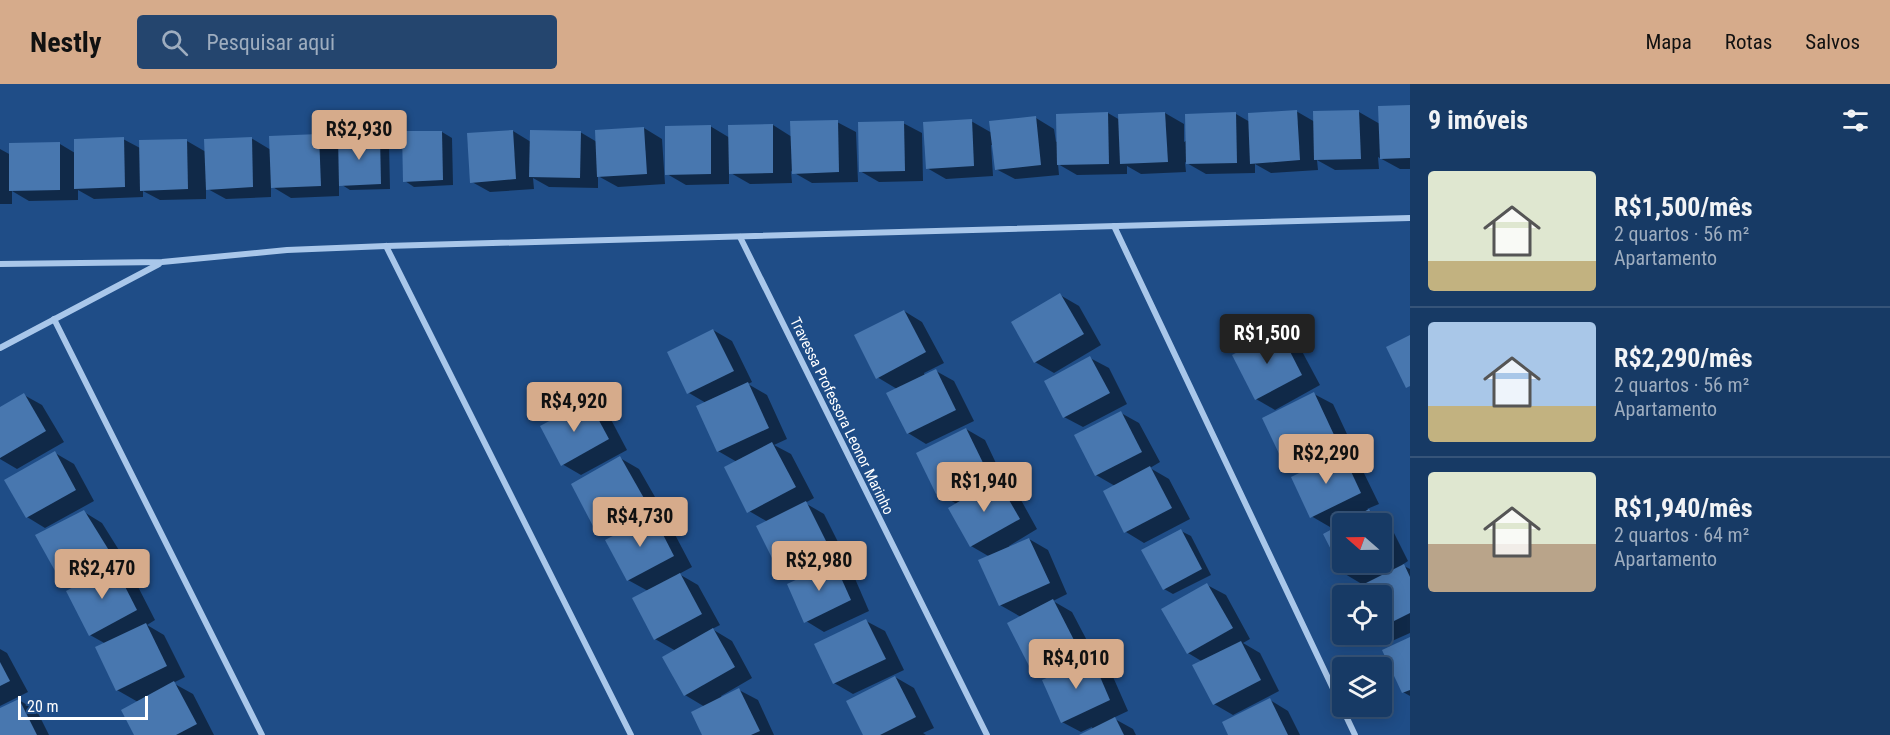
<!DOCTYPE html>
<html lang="pt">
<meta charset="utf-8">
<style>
:root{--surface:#173a65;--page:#24456e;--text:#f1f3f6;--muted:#9eadbf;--line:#365479;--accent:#d6ab8b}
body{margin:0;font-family:"Roboto Condensed",sans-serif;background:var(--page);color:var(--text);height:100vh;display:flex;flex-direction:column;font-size:22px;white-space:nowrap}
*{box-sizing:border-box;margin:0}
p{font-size:20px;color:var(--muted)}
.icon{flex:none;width:33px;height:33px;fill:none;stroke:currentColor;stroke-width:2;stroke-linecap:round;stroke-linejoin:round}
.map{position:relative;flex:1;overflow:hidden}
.drawer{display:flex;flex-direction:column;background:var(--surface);width:480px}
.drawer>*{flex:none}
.needle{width:39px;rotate:290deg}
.fabs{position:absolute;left:1332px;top:429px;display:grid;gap:12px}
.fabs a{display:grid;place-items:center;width:60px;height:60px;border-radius:6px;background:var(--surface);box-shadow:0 3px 15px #0003,0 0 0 2px var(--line);font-size:30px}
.scale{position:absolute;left:18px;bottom:15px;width:130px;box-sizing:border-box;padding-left:6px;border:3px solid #fff;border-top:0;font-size:16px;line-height:21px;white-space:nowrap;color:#fff;-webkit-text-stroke:4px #1f4d87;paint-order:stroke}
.price{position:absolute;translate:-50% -51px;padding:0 14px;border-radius:6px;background:var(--accent);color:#111;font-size:20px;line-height:39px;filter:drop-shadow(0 2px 3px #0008)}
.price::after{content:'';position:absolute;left:50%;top:36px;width:18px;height:14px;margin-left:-9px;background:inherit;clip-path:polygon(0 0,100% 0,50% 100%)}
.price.selected{background:#222;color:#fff}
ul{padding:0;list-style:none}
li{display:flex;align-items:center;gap:18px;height:150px;padding:0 18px}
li+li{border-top:2px solid var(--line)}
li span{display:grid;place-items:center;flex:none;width:168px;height:120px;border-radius:6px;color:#555}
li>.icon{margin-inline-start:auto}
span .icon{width:72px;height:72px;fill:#fffc;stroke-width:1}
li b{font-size:26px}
h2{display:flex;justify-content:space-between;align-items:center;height:72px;padding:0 18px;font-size:26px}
header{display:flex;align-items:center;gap:36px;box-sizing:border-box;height:84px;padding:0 30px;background:var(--accent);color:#111}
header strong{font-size:28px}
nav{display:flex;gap:33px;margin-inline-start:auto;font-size:21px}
.search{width:420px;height:54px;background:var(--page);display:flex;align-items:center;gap:15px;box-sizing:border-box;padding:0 21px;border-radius:6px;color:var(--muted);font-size:22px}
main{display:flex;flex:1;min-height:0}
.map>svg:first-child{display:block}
.shadow{fill:#0007}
.building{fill:#4877af}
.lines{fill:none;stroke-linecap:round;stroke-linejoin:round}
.minor{stroke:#a9c7ea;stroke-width:6}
.labels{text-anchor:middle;stroke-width:4.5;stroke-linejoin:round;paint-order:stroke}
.street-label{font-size:15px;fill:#fff;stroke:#1f4d87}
</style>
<header>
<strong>Nestly</strong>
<div class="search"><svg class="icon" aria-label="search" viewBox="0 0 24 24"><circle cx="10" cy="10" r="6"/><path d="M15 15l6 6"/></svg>Pesquisar aqui</div>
<nav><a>Mapa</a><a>Rotas</a><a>Salvos</a></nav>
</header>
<main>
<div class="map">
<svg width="1410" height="651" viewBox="0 0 1410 651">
<rect width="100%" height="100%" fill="#1f4d87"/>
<g class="shadow">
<polygon points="1410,22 1410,85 1400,85 1378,73 1379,85 1335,86 1317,76 1318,86 1271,89 1255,80 1255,89 1206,90 1185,78 1186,88 1141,90 1127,82 1127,90 1077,91 1058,80 1059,91 1015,95 996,85 993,61 991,61 993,92 946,95 927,84 971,37 992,49 1036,34 1054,45 1056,58 1108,29 1120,36 1165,29 1184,40 1184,58 1236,30 1250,38 1296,27 1315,38 1359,28 1380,40"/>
<polygon points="837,38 856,48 858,98 812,99 791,87 792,99 750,100 729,88 729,100 686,101 667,90 710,42 730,54 773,41 792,53"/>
<polygon points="903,39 922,49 923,97 879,98 860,87"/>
<polygon points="644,44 662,55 665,100 618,103 598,92 598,104 549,103 533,94 534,105 490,108 472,98 513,47 531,58 580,48 597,58"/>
<polygon points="442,48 452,54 453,101 414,103 405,97 403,49"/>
<polygon points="319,52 340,64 379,53 389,59 390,105 350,106 339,99 339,112 291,114 271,102 271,113 226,115 206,104 206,115 160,116 143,107 143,113 94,115 78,106 78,116 29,117 12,107 12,120 0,120 0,65 11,71 60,60 75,69 123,55 140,64 187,57 206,68 251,54 271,66"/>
<polygon points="1060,211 1079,222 1101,261 1054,289 1035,278"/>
<polygon points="904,227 922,238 944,279 924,289 925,292 936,287 954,297 974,337 926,360 908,349 897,305 877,293"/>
<polygon points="713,246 732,257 752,298 748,300 767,311 787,355 774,361 791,370 814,414 805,419 824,430 844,470 797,494 778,483 768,438 749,427 737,378 718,367 706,319 689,309"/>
<polygon points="1279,248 1297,258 1320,301 1275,326 1256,315"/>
<polygon points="1090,274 1109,284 1127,320 1083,343 1064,333"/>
<polygon points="1314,310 1333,320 1353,363 1341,369 1360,381 1379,420 1367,425 1388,437 1408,477 1402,481 1410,485 1410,549 1392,557 1381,550 1382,512 1345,490 1325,451 1342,441 1342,478 1382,478 1382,440 1346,440 1358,433 1357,430 1330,443 1311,432 1303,388 1284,377"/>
<polygon points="24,311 42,321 64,358 17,385 0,375 0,325"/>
<polygon points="588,318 607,328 627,366 581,391 562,380"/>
<polygon points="1121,329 1139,339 1160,378 1150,384 1169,395 1190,435 1144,459 1126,448 1115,402 1096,391"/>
<polygon points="966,345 985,356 1004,396 999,398 1016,407 1037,445 1009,462 1010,464 1029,455 1048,466 1067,510 1053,517 1072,528 1093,568 1048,591 1030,581 1021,533 1000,521 990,473 971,462 950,424 957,420 937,409"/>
<polygon points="55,369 74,380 94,417 45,444 27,433"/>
<polygon points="620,374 639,385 663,427 652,432 671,443 692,483 679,490 698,501 720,541 712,545 732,557 752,594 721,612 722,614 739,606 758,616 774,651 704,651 705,623 685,611 676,567 655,555 648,507 628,496 614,453 596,443"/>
<polygon points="84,428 102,439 127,479 117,484 133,493 155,536 147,541 164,551 185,593 173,599 193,610 214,651 136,651 138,618 117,606 106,560 90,551 77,503 60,493"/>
<polygon points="1181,447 1191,452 1211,491 1173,510 1164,505"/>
<polygon points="834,480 853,490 869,527 824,548 806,537"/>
<polygon points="1207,501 1226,511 1250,555 1243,559 1260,569 1279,607 1233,631 1214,620 1203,578 1188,569"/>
<polygon points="866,537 885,547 904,586 853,610 834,599 816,561"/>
<polygon points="1410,555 1410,612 1403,608"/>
<polygon points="0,565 7,569 28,608 0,622"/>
<polygon points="1092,576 1110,586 1128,627 1113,634 1133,645 1136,651 1082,651 1093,646 1092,643 1081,648 1062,638"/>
<polygon points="895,593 914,604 934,644 923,649 926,651 865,651"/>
<polygon points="19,616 37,627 49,651 0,651 0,626"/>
<polygon points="1270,616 1288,627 1300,651 1230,651"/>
</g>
<g class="building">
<polygon points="1410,21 1410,74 1380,75 1378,22"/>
<polygon points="1297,26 1300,76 1250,80 1248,29"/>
<polygon points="1359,26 1361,75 1314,76 1313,27"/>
<polygon points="1108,28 1109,80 1057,81 1056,30"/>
<polygon points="1165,28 1168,78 1120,80 1118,30"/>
<polygon points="1236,28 1237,79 1186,80 1185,30"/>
<polygon points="1036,32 1041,81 995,86 989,37"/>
<polygon points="972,35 974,82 926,85 923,38"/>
<polygon points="838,36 839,88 792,90 790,37"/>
<polygon points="904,37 905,87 859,88 858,38"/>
<polygon points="773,40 773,89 729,90 728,41"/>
<polygon points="711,41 711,90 665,91 665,42"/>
<polygon points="644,43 647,90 597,93 595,46"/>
<polygon points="513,46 516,95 470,99 467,49"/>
<polygon points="530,46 581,47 580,94 529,93"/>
<polygon points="402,47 442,47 443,96 403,98"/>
<polygon points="319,50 321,102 271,104 269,52"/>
<polygon points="380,52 381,100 339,102 338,53"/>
<polygon points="124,53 125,103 74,105 74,55"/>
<polygon points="252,53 253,103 206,106 204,55"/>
<polygon points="187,55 188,105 140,107 139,56"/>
<polygon points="60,58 60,106 9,107 9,59"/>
<polygon points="1060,209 1084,250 1034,279 1011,238"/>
<polygon points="904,226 926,268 876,295 854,251"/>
<polygon points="713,245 734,287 687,310 667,268"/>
<polygon points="1279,246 1302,291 1255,316 1232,271"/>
<polygon points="1410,251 1410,302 1406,304 1386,263"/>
<polygon points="1090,272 1110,309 1063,334 1044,297"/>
<polygon points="936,285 956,326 907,350 886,309"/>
<polygon points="748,298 769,344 717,368 696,322"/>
<polygon points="1314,308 1335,353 1283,378 1262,334"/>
<polygon points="24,309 46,347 0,374 0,323"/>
<polygon points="588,316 609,355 561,382 540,342"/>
<polygon points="1121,327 1142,368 1095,392 1074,351"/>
<polygon points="966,344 986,385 936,410 916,369"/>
<polygon points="772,358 796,403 747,429 724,383"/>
<polygon points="55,367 76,406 26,434 4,396"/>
<polygon points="1342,368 1361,409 1310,434 1291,393"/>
<polygon points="620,372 645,416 594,444 571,400"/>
<polygon points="1150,382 1172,424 1124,449 1103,407"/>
<polygon points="997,395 1020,435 970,463 948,424"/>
<polygon points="806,417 827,459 777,484 756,442"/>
<polygon points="1369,425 1377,440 1342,440 1342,478 1368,478 1344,491 1323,450"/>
<polygon points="84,426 110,468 59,494 35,451"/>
<polygon points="653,431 674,472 627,497 605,456"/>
<polygon points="1181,445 1202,485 1163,506 1141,466"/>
<polygon points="1382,449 1391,467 1382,471"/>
<polygon points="1029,454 1050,499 999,522 978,476"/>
<polygon points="834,478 851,516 804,539 787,500"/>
<polygon points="1404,480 1410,493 1410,529 1382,543 1382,512 1354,512 1352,506"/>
<polygon points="114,481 137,526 89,552 66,507"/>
<polygon points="680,489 702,530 654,556 632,514"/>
<polygon points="1207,499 1233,544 1187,570 1161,525"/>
<polygon points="1053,515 1075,558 1029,582 1007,539"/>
<polygon points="866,535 886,575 833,600 814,560"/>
<polygon points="146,539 167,582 116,607 95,563"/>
<polygon points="713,544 735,583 684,612 662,573"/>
<polygon points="1410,553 1410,606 1402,609 1382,566"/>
<polygon points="1241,557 1261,596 1213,621 1192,581"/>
<polygon points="1092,574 1110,616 1061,639 1042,596"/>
<polygon points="0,578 10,597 0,602"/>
<polygon points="895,592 916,633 880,651 863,651 846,617"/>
<polygon points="174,597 197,640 176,651 134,651 121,626"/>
<polygon points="739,604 760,647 751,651 702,651 691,628"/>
<polygon points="1270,614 1288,651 1228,651 1222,638"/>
<polygon points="19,615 37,651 0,651 0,624"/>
<polygon points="1115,633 1124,651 1079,651"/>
</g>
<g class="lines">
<g class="minor">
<polyline points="1114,142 1355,651"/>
<polyline points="740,153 987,651"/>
<polyline points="386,162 631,651"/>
<polyline points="0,180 162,178 287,166 386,162 1410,134"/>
<polyline points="54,235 262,651"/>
<polyline points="0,264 159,180"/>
</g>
</g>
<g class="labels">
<g class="street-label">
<text transform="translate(842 332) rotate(64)" y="5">Travessa Professora Leonor Marinho</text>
</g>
</g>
</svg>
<div class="fabs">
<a><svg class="needle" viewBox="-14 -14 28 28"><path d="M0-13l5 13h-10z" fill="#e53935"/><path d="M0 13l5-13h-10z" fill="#9eadbf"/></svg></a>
<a><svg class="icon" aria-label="locate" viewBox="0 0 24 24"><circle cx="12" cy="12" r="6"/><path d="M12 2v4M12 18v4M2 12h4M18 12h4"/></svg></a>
<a><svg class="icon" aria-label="layers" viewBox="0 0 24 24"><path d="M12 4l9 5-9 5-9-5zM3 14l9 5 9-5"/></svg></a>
</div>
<div class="scale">20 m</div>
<b class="price" style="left:359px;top:77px">R$2,930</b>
<b class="price selected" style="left:1267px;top:281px">R$1,500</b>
<b class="price" style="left:574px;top:349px">R$4,920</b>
<b class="price" style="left:1326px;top:401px">R$2,290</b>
<b class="price" style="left:984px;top:429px">R$1,940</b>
<b class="price" style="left:640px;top:464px">R$4,730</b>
<b class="price" style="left:819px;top:508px">R$2,980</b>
<b class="price" style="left:102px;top:516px">R$2,470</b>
<b class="price" style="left:1076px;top:606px">R$4,010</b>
</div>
<section class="drawer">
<h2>9 imóveis<svg class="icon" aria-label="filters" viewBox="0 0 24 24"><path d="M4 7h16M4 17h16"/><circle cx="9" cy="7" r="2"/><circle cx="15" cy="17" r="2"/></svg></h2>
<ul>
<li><span style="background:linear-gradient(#dfe7d0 75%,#c2b280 0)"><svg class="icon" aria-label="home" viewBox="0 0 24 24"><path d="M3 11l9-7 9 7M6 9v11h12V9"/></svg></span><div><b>R$1,500/mês</b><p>2 quartos · 56 m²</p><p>Apartamento</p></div></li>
<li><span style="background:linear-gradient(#a9c7e8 70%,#c2b280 0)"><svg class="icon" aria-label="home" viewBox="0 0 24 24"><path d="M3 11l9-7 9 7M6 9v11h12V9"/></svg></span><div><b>R$2,290/mês</b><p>2 quartos · 56 m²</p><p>Apartamento</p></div></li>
<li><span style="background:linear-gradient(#dfe7d0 60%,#b9a48a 0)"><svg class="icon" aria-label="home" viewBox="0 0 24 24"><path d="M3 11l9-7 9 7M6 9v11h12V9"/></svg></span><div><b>R$1,940/mês</b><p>2 quartos · 64 m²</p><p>Apartamento</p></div></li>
</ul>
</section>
</main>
